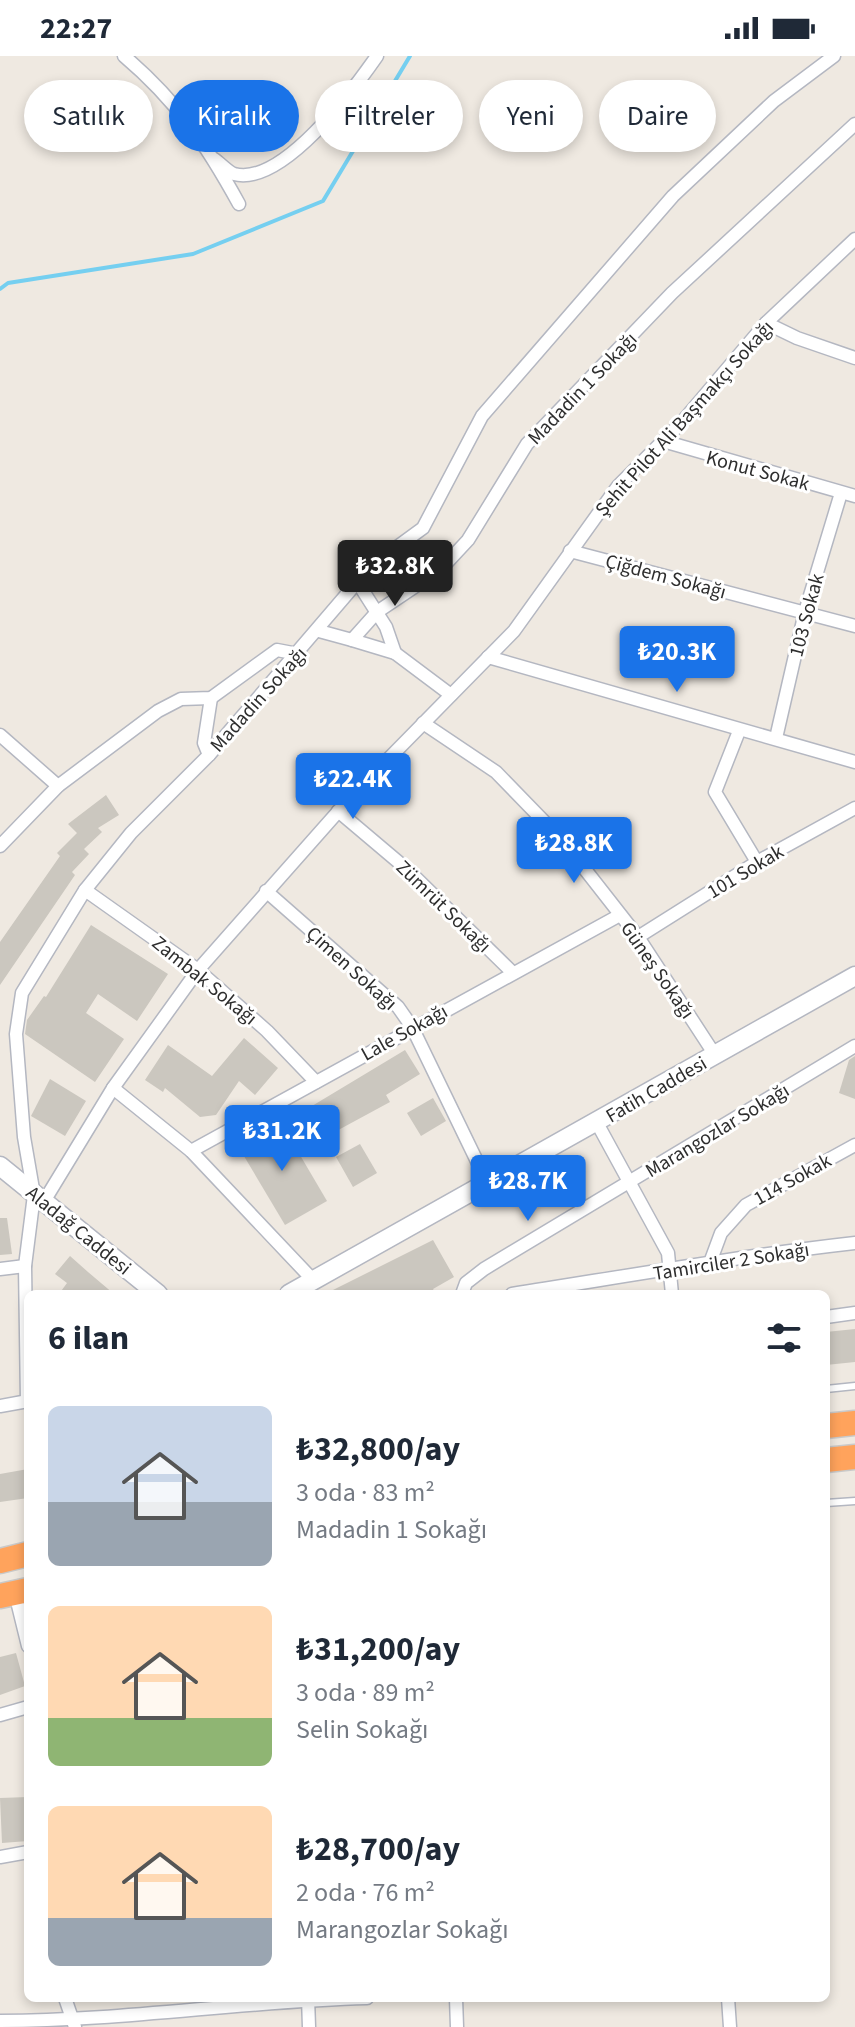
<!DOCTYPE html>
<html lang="tr">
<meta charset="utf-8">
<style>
:root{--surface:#fff;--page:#f2f2f3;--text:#1f2937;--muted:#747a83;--accent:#1a73e8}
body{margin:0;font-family:"Source Sans 3",sans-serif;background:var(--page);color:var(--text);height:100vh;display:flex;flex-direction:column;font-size:30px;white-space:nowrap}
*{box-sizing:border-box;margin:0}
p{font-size:26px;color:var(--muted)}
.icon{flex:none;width:44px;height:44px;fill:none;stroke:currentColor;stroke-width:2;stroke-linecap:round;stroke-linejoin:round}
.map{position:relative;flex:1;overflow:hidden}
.side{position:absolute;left:24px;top:1234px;width:806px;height:712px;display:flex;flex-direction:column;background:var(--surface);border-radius:12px;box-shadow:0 4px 12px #0003}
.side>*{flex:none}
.banner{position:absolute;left:24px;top:24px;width:808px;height:72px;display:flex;gap:16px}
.price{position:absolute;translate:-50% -68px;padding:0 18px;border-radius:8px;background:var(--accent);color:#fff;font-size:26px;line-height:52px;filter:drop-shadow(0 2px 4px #0008)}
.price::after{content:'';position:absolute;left:50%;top:48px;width:24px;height:18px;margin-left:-12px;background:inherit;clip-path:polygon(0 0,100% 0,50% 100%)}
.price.active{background:#222;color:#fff}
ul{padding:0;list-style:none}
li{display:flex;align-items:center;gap:24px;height:200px;padding:0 24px}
li span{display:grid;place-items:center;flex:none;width:224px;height:160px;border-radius:12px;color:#555}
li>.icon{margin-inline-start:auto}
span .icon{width:96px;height:96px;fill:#fffc;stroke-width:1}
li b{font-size:34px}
h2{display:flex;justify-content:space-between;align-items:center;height:96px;padding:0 24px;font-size:34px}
.pill{padding:0 28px;border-radius:36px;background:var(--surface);box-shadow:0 4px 12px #0003;font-size:28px;line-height:72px}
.pill.active{background:var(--accent);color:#fff}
.status{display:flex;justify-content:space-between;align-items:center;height:56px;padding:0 40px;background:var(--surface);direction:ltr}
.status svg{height:22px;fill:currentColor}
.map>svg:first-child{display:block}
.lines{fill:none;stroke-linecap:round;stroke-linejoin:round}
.stream{stroke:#75cff0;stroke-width:4}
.building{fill:#cbc7bf}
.lane-casing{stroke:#b4b7c1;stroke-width:9}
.street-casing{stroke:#b4b7c1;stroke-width:15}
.secondary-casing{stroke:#b4b7c1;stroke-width:21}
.highway-casing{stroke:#c9c9c9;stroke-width:27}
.lane{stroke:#fff;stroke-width:6}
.street{stroke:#fff;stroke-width:12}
.secondary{stroke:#fff;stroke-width:18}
.highway{stroke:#ffa35c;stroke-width:24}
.labels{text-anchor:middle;stroke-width:6;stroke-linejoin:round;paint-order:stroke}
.street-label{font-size:20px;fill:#2e2e2e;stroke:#fff}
</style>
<div class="status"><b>22:27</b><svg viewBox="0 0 49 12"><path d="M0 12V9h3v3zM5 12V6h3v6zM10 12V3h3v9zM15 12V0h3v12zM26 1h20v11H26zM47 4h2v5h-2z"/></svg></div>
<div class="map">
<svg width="855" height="1971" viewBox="0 0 855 1971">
<rect width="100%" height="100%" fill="#efe9e1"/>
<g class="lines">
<polyline class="stream" points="0,233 8,227 193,198 323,145 410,0"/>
</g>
<g class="building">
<polygon points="106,739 119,759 98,772 102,776 84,793 89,798 72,816 75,819 0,929 0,886 60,800 57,797 77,777 68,768"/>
<polygon points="91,869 168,918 137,965 98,938 86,957 124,983 95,1026 25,978 27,964 44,940 46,941"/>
<polygon points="244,982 278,1012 255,1039 239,1025 216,1059 200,1061 165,1032 163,1036 145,1024 168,989 212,1020"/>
<polygon points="405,994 420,1018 386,1039 390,1046 318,1085 302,1056"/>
<polygon points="855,1000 855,1043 839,1037 849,1004"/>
<polygon points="50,1023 86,1045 65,1080 31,1060"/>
<polygon points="433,1042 446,1065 421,1080 407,1057"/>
<polygon points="280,1065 327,1145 285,1169 238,1090"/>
<polygon points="360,1088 377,1117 353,1131 336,1101"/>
<polygon points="0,1162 7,1162 12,1198 0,1199"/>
<polygon points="433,1184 454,1221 433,1233 436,1238 325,1238"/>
<polygon points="70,1200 88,1216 114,1238 59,1238 67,1227 55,1218"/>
<polygon points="855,1273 855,1306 826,1309 826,1276"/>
<polygon points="28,1413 28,1442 0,1446 0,1418"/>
<polygon points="16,1597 25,1630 0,1639 0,1601"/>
<polygon points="28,1741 28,1785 2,1787 0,1742"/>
</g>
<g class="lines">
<defs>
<g id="lane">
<polyline points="826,1333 855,1330"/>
<polyline points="826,1447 855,1445"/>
</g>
<g id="street">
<path d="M124,0C177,45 206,88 239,148"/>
<path d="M214,103C220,107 228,116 234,118C282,131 354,33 377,0"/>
<polyline points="766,267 797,282 855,302"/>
<polyline points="663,385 855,440"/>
<polyline points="570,495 855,570"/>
<polyline points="358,527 386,571 395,597"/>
<polyline points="319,575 352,584 377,556 441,513 468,484 527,388 672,237 855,68"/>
<polyline points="352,584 395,597 451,639"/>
<polyline points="488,601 855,706"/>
<polyline points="423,667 496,716 562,784 638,881 715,999"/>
<polyline points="739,675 715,736 757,806"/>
<polyline points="0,679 58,730"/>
<polyline points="776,682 805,556 841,437"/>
<polyline points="209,699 204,687 211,642"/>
<polyline points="338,755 409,815 512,916"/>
<polyline points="0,790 58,730 158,655 181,643 211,642 277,594 298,598"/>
<polyline points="85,834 198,914 267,975 316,1026"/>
<polyline points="266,835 398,951 412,971 488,1128"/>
<polyline points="638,881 757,806 855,752"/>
<polyline points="113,1032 191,1095 312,1223"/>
<polyline points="597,1067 668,1197 672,1238"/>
<polyline points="191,1095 620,859"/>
<polyline points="43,1147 113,1032 198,914 351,741 514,575 618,430 682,366 766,267 855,183"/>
<polyline points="711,1204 721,1177 746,1149 855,1089"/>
<polyline points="0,1213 25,1210"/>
<polyline points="462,1238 466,1227 484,1213 855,990"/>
<path d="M512,1238C627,1220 740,1200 855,1187"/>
<polyline points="826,1261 855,1257"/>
<polyline points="27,1345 25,1210 34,1139 24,1081 16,978 22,937 85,834 131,777 209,699 371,510 423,472 482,360 673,140 774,45 834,0"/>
<polyline points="0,1350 28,1345"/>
<polyline points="15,1537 28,1590"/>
<polyline points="0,1659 28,1651"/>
<polyline points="0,1801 28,1796"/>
<polyline points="65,1942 75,1971"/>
<polyline points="308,1942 309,1971"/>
<polyline points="456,1942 457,1971"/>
<polyline points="728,1942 730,1971"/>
<path d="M0,1965C123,1965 244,1945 367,1942"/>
</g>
<g id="secondary">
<polyline points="0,1110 158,1238"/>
<polyline points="289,1238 855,920"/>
</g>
<g id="highway">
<polyline points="826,1370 855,1367"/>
<polyline points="826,1404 855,1401"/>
<polyline points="0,1505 28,1498"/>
<polyline points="0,1540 28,1534"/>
</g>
</defs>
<use href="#lane" class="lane-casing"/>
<use href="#street" class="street-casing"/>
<use href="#secondary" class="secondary-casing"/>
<use href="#highway" class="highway-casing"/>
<use href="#lane" class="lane"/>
<use href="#street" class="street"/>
<use href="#secondary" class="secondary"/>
<use href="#highway" class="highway"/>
</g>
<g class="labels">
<g class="street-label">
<text transform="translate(582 332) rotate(-46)" y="7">Madadin 1 Sokağı</text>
<text transform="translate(684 362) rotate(-48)" y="7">Şehit Pilot Ali Başmakçı Sokağı</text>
<text transform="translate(758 414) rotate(15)" y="7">Konut Sokak</text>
<text transform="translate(666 520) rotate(15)" y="7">Çiğdem Sokağı</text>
<text transform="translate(806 559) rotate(-75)" y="7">103 Sokak</text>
<text transform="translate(258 643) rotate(-48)" y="7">Madadin Sokağı</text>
<text transform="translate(745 815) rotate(-31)" y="7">101 Sokak</text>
<text transform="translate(444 850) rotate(44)" y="7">Zümrüt Sokağı</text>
<text transform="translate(352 912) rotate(42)" y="7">Çimen Sokağı</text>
<text transform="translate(658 914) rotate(55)" y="7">Güneş Sokağı</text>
<text transform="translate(205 924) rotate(39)" y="7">Zambak Sokağı</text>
<text transform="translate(404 976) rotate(-29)" y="7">Lale Sokağı</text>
<text transform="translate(656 1033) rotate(-30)" y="7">Fatih Caddesi</text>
<text transform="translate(717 1074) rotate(-31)" y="7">Marangozlar Sokağı</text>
<text transform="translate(792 1123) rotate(-29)" y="7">114 Sokak</text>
<text transform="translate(79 1174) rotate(39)" y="7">Aladağ Caddesi</text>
<text transform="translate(731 1205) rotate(-9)" y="7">Tamirciler 2 Sokağı</text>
</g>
</g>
</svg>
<b class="price active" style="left:395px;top:552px">₺32.8K</b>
<b class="price" style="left:677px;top:638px">₺20.3K</b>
<b class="price" style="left:353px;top:765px">₺22.4K</b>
<b class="price" style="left:574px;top:829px">₺28.8K</b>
<b class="price" style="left:282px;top:1117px">₺31.2K</b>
<b class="price" style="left:528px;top:1167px">₺28.7K</b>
<div class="banner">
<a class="pill">Satılık</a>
<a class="pill active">Kiralık</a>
<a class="pill">Filtreler</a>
<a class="pill">Yeni</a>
<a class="pill">Daire</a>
</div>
<section class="side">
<h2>6 ilan<svg class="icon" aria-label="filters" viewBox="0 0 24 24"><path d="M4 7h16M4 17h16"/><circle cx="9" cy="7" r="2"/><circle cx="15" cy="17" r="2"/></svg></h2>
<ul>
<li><span style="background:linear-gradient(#c9d6e8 60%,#9aa5b1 0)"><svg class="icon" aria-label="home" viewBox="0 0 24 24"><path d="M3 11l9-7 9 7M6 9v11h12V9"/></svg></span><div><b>₺32,800/ay</b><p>3 oda · 83 m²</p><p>Madadin 1 Sokağı</p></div></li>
<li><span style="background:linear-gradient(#ffd9b3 70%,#8fb573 0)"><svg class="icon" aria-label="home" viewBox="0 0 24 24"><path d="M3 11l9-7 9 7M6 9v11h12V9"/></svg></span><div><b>₺31,200/ay</b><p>3 oda · 89 m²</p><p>Selin Sokağı</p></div></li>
<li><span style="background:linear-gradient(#ffd9b3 70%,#9aa5b1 0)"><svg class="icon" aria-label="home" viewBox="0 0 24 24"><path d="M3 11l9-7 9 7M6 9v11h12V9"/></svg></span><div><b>₺28,700/ay</b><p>2 oda · 76 m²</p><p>Marangozlar Sokağı</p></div></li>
</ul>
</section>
</div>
